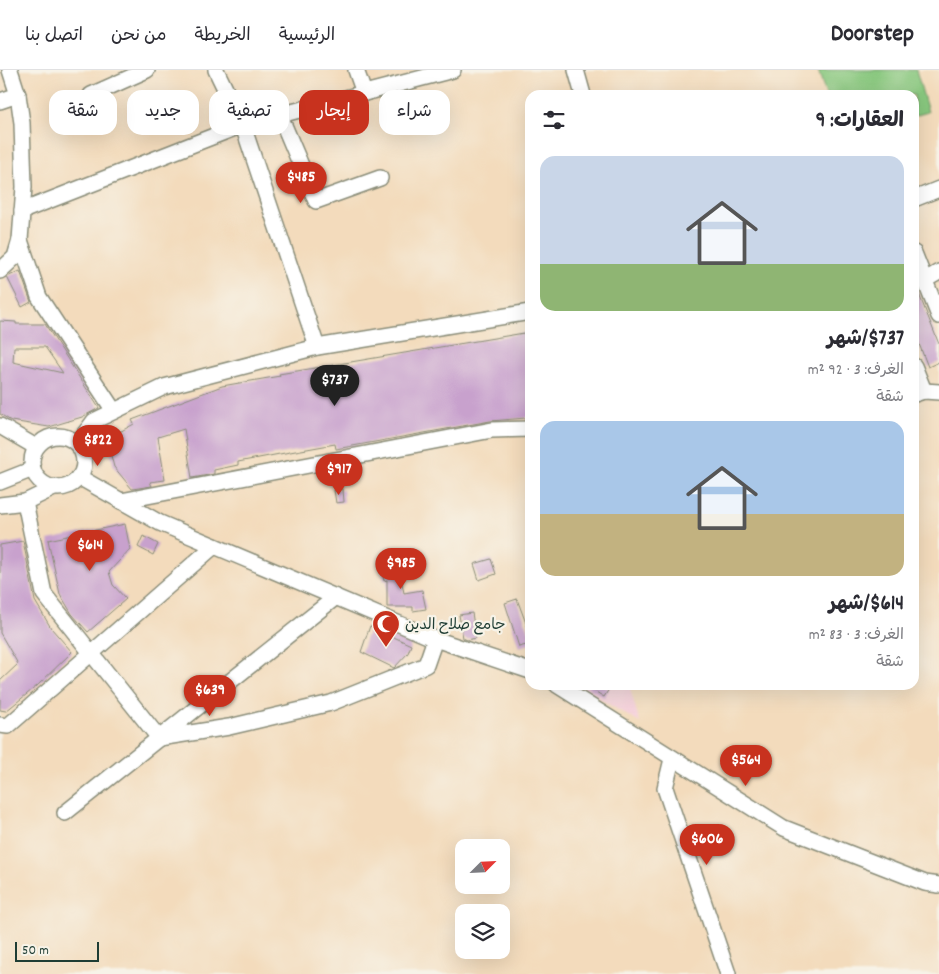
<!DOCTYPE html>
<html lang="ar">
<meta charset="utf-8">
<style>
:root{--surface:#fff;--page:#f2f2f3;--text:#2b2b33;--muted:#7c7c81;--line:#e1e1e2;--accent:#c8321e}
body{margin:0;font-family:Dekko,"Playpen Sans Arabic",sans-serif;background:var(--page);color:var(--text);direction:rtl;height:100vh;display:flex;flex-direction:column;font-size:19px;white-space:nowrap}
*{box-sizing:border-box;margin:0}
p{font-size:16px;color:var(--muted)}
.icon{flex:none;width:28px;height:28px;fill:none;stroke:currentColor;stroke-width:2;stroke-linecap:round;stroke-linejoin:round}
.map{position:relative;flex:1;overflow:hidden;direction:ltr}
.sheet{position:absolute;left:525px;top:20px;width:394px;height:600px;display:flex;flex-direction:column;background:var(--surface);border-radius:15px;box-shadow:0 5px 20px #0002;direction:rtl}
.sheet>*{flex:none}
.hud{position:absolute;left:15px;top:20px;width:435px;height:45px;direction:rtl;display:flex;gap:10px}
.needle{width:32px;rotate:66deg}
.buttons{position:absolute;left:455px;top:769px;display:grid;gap:10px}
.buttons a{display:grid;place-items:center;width:55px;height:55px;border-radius:10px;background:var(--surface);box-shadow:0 5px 20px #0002;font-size:25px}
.scale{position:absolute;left:15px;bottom:12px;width:84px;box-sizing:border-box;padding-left:5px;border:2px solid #1f3d34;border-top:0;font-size:14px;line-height:18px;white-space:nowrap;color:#1f3d34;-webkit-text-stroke:4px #f7f3e8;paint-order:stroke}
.price{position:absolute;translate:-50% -42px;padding:0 11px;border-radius:18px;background:var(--accent);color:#fff;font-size:16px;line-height:32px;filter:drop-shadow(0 1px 2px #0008)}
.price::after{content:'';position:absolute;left:50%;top:30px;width:15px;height:11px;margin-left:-8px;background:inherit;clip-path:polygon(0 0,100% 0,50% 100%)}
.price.selected{background:#222;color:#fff}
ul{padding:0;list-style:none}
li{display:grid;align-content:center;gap:10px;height:265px;padding:0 15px}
li span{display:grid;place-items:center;height:155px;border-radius:15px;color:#555}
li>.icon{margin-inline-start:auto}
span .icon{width:90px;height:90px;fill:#fffc;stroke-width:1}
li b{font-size:21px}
h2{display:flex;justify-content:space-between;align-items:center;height:60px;padding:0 15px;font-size:21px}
.pill{padding:0 18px;border-radius:15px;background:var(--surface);box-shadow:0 5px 20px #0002;font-size:18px;line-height:45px}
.pill.selected{background:var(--accent);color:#fff}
header{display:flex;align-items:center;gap:30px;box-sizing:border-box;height:70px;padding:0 25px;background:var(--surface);border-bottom:1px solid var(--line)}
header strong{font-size:24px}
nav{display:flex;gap:28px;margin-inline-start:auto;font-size:18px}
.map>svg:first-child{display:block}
.built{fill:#f5cfda}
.green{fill:#88c77e;stroke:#548259}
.building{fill:#c8a1cd;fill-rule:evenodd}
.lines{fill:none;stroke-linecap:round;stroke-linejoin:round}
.minor-casing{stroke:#898c78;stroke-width:18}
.minor{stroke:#fff;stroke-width:15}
.labels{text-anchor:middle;stroke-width:4.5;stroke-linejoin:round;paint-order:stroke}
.poi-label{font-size:15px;fill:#1f3d34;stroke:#f7f3e8;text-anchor:start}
</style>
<header>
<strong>Doorstep</strong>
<nav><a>الرئيسية</a><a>الخريطة</a><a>من نحن</a><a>اتصل بنا</a></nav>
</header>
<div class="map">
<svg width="939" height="904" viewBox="0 0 939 904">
<rect width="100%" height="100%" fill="#f7f3e8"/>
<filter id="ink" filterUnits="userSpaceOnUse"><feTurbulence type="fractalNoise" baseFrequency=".02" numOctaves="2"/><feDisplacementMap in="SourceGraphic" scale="10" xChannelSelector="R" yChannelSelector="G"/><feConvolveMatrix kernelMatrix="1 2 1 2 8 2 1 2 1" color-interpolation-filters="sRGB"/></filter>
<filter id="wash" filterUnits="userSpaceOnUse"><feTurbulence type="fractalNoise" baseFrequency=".0096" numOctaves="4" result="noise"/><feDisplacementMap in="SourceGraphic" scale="20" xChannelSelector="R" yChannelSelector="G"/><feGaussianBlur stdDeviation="1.12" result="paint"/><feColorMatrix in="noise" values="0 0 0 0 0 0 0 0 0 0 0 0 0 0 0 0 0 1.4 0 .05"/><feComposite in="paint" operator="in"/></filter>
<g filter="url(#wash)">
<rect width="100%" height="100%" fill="#f3dbbc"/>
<polygon class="built" points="577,615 629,615 640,653"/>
<polygon class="green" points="818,0 916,0 928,42 914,46 914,25 826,25"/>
<g id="blocks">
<g class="building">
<polygon points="20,201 31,232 22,237 7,207"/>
<polygon points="914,212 939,274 939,292 928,297 914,261"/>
<path d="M0,251L16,252V254H45L99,338L82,347L49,357L11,351L0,344ZM14,277H45L63,303L13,292Z"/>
<polygon points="530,262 530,344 526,348 490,351 336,379 335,374 290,382 238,392 238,395 214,400 214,404 192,408 184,359 158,367 165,410 150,412 152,416 132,419 114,397 110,382 114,365 134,354 132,350 222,316 280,306 279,304"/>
<polygon points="343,419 344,432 336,433 334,420"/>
<polygon points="125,454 130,479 109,502 113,515 126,529 88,562 72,544 60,524 48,470"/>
<polygon points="143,466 158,474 153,485 138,477"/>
<polygon points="23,471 35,531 51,558 72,582 37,616 6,641 0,640 0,611 18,594 0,563 0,475"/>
<polygon points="491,489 496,504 479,510 474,494"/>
<polygon points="398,493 404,523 422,520 426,539 413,541 413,537 387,537 387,510 384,511 381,496"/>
<polygon points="517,529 530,564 530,574 519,577 505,533"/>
<polygon points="472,543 476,568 467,570 463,568 459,545"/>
<polygon points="370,556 411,575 408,583 394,598 361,582"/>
<polygon points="585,615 602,615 609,619 604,627"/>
</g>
</g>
</g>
<g filter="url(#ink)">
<use href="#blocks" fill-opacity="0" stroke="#898c78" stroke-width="1"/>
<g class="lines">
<defs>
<g id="minor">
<polyline points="10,0 18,25 22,53 24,117 20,170 39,227 114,341"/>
<polyline points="216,0 243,56 317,277"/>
<polyline points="356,0 364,23"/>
<polyline points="576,0 583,25"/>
<polyline points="91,25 147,0"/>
<polyline points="0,31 18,25"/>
<polyline points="280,45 453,0"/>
<polyline points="914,129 939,119"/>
<polyline points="22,141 278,41 316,131 380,108"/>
<polyline points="914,183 939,246"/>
<polyline points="0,201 15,187 20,170"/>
<polyline points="925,210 939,202"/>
<polyline points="914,296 924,321"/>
<polyline points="915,324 924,321 939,322"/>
<polyline points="0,356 36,377"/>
<circle cx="58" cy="392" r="26"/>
<polyline points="77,374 94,351 164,317 317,277 530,242"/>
<polyline points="79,407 160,453 435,569 530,601"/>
<polyline points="0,412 33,399"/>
<polyline points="121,431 492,360 530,359"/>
<polyline points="25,432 44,524 159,668 229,657 331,633 426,595 435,569"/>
<polyline points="0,435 25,432 56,417"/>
<polyline points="557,615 784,758 925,813 939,815"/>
<polyline points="0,655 8,656 214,476"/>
<polyline points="672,689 665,718 728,904"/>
<polyline points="65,743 336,527"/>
</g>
</defs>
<use href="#minor" class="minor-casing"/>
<use href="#minor" class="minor"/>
</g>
</g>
<defs>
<symbol id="mosque-pin" viewBox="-11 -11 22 30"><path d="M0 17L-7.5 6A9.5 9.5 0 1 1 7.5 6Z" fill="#c8321e" stroke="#f7f3e8"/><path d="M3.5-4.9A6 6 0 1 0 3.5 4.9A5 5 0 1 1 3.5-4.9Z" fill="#fff"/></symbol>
</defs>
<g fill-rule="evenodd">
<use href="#mosque-pin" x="370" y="538" width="32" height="43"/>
</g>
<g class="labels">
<g class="poi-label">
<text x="405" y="559">جامع صلاح الدين</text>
</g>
</g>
</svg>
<div class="buttons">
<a><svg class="needle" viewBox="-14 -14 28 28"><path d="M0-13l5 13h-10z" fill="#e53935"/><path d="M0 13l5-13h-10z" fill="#7c7c81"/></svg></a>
<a><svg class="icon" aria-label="layers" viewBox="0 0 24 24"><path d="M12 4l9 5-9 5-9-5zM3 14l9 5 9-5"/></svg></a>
</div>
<div class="scale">50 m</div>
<b class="price" style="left:301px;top:134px">$485</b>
<b class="price selected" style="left:335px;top:337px">$737</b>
<b class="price" style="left:98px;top:397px">$822</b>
<b class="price" style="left:339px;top:426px">$917</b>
<b class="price" style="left:90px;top:502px">$614</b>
<b class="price" style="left:401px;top:520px">$985</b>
<b class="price" style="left:210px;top:647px">$639</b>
<b class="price" style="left:746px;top:717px">$564</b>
<b class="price" style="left:707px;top:796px">$606</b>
<div class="hud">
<a class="pill">شراء</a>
<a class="pill selected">إيجار</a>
<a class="pill">تصفية</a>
<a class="pill">جديد</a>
<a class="pill">شقة</a>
</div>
<section class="sheet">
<h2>العقارات: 9<svg class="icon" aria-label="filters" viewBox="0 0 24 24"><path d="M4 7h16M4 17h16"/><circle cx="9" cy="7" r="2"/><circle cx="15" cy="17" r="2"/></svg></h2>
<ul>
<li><span style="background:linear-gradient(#c9d6e8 70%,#8fb573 0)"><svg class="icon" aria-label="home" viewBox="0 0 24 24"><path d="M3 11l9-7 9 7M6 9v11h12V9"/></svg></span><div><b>$737/شهر</b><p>الغرف: 3 · 92 m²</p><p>شقة</p></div></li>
<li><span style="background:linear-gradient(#a9c7e8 60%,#c2b280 0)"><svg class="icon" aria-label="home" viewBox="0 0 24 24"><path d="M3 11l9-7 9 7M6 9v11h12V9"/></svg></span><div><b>$614/شهر</b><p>الغرف: 3 · 83 m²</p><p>شقة</p></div></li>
</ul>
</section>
</div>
